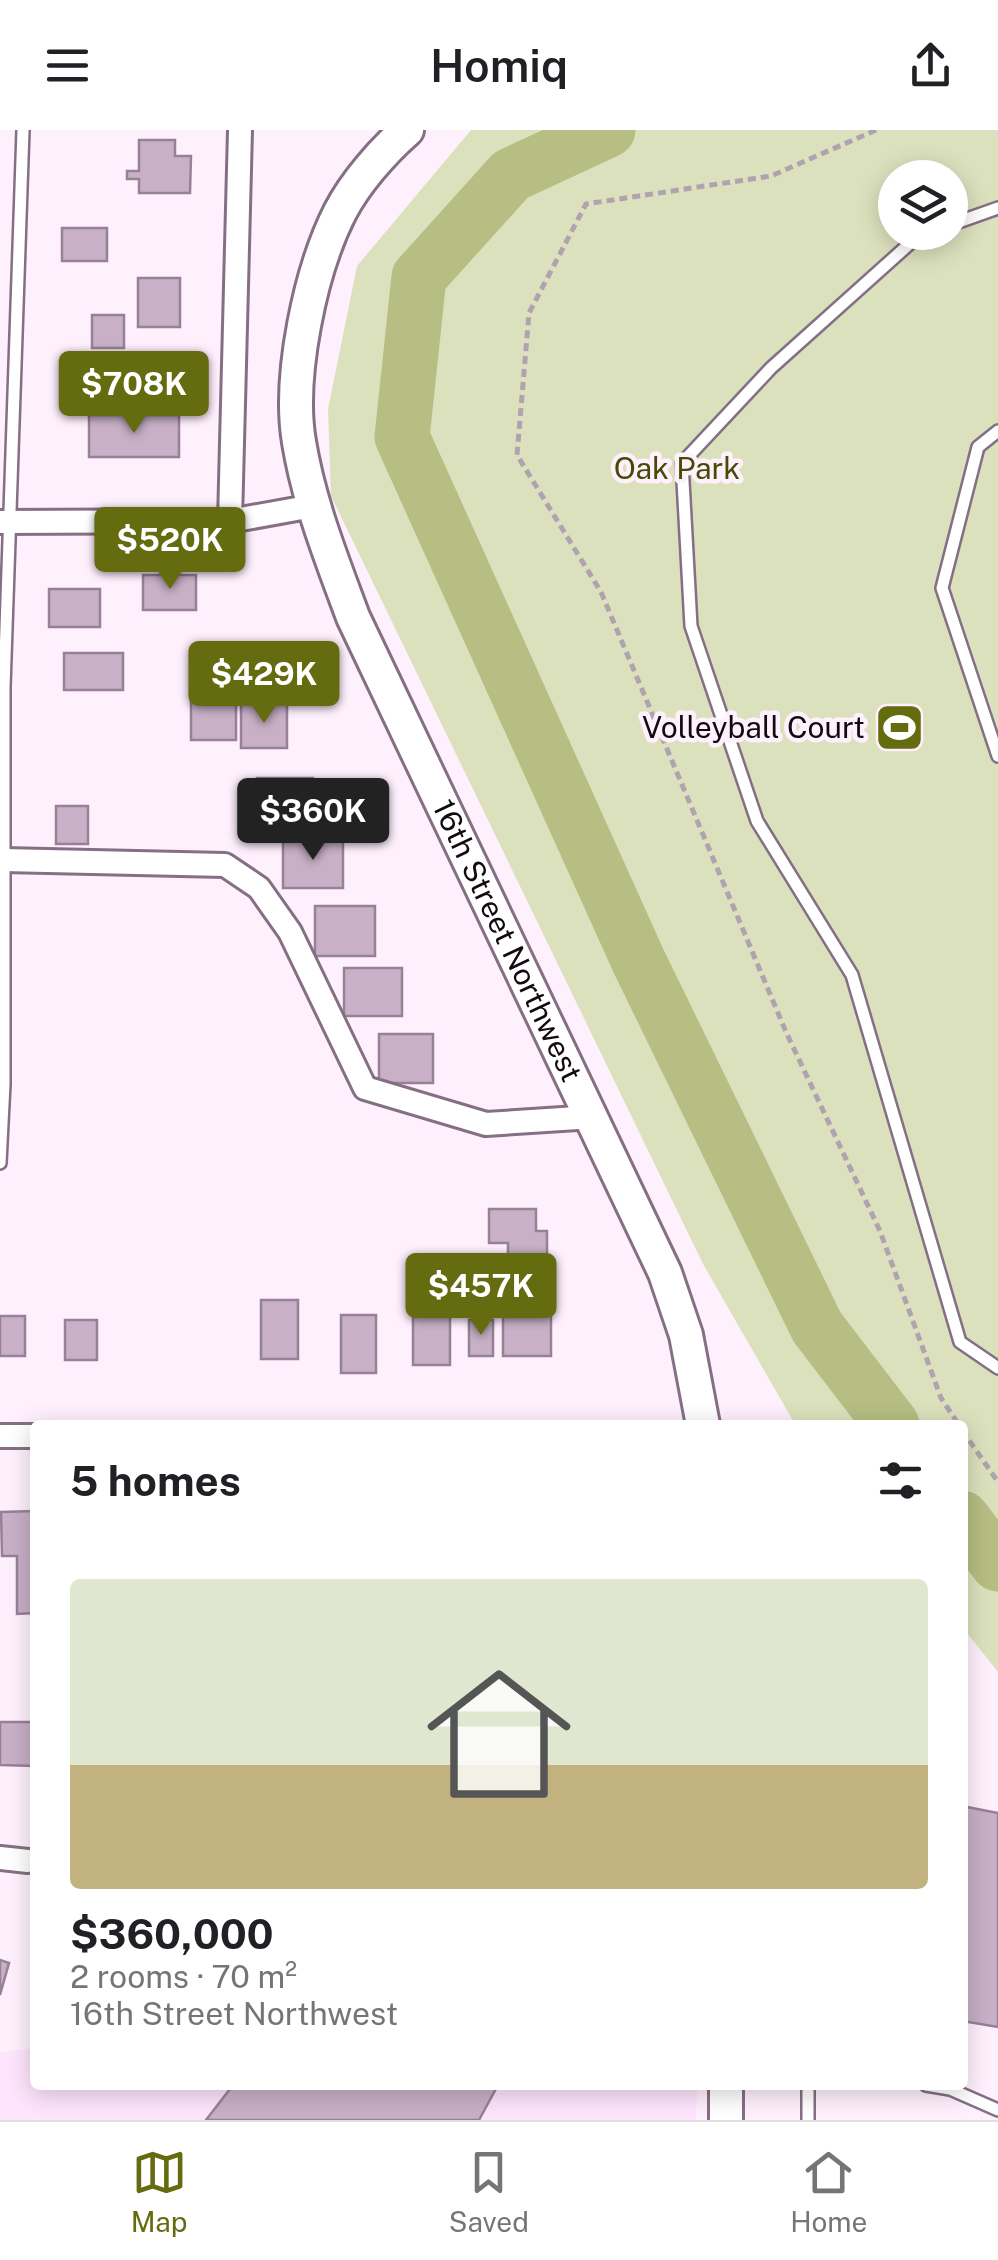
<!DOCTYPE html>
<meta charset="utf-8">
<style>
:root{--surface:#fff;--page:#f2f2f2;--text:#202124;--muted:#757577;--line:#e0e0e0;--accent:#656b0f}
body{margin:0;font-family:"Public Sans",sans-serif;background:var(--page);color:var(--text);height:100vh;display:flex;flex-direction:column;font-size:38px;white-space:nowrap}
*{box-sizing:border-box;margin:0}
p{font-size:32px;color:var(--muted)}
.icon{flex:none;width:55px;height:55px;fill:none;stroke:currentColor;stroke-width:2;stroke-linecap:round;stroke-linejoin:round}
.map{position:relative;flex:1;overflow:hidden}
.sheet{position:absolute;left:30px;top:1290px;width:938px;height:670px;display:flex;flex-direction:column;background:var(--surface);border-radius:10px;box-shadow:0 5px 25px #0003}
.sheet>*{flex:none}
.fabs{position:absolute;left:878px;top:30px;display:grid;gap:20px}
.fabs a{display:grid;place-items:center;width:90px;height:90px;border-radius:50%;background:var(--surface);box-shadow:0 5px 25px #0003;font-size:50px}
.price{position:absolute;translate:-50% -85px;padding:0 22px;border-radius:10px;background:var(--accent);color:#fff;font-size:32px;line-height:65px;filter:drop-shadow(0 2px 5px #0008)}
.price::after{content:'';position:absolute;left:50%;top:60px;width:30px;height:22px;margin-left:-15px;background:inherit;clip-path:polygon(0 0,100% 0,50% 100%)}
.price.active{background:#222;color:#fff}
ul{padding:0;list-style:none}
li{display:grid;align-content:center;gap:20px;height:530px;padding:0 40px}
li span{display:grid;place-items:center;height:310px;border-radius:10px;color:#555}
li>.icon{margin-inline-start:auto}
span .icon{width:180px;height:180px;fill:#fffc;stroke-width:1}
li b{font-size:42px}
h2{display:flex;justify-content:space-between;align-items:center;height:120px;padding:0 40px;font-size:42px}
header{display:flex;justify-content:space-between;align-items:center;height:130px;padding:0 40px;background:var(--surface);font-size:45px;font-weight:600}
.tabs{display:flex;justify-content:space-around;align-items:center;height:140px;border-top:2px solid var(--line);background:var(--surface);font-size:28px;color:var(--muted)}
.tabs a{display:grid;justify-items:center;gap:5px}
.tabs .active{color:var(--accent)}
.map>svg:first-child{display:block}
.built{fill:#fee5fd}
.green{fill:#dce1bd;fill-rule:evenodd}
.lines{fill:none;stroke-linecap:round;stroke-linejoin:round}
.river{stroke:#b7be83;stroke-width:55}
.building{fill:#c8b0c7;stroke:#978196;stroke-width:2.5}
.lane-casing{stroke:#856f84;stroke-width:16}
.street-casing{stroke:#856f84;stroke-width:28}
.secondary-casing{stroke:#856f84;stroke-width:38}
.path{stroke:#b0a3af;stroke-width:5;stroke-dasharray:8 5;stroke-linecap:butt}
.lane{stroke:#fff;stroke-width:11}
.street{stroke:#fff;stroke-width:22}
.secondary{stroke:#fff;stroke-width:32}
.labels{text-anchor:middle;stroke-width:9;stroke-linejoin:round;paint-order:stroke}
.park-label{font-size:30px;fill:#464a03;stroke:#fff0fe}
.poi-label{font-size:30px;fill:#110a11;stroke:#fff0fe;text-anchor:end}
.street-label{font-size:30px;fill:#110a11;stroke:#fff0fe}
</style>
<header><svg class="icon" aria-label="menu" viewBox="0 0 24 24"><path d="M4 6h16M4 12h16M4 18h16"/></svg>Homiq<svg class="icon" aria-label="share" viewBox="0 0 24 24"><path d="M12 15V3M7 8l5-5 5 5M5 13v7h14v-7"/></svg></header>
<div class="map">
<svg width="998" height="1990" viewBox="0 0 998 1990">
<rect width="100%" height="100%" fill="#fff0fe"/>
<polygon class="built" points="35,1918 35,1955 697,1955 696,1990 0,1990 0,1922"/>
<path class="green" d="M471,0H998V1542L963,1498L962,1295H797L792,1289L703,1134L331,366L328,279L357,136ZM895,48H950V102H895Z"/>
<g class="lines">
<g class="river">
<polyline points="608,0 511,45 419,147 402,307 639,832 817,1197 892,1295"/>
<polyline points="962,1388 998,1434"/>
</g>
</g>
<g class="building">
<polygon points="139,10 175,10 175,26 191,26 190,63 139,63 139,49 127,49 127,41 139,41"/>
<rect x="62" y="98" width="45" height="33"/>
<rect x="138" y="148" width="42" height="49"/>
<rect x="92" y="185" width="32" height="33"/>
<polygon points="180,231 181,276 133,276 132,232"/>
<rect x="89" y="285" width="90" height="42"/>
<rect x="143" y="445" width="53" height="35"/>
<rect x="49" y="459" width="51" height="38"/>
<rect x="64" y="523" width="59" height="37"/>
<rect x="191" y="565" width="45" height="45"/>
<rect x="241" y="574" width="46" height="44"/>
<polygon points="257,648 313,648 313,699 256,699"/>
<rect x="56" y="676" width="32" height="38"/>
<polygon points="283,708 343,709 343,758 283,758"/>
<rect x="315" y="776" width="60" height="50"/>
<rect x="344" y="838" width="58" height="48"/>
<rect x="379" y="904" width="54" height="49"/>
<polygon points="489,1079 536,1079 536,1101 547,1101 547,1129 508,1129 508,1113 489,1113"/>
<polygon points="503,1157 524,1157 524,1172 551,1172 551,1226 503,1226"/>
<rect x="261" y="1170" width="37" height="59"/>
<rect x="341" y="1185" width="35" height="58"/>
<rect x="0" y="1186" width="25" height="40"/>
<rect x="413" y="1186" width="37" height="49"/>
<rect x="65" y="1190" width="32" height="40"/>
<rect x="469" y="1190" width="24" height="36"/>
<polygon points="35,1381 35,1483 17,1484 17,1426 2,1426 1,1382"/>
<polygon points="0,1592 35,1592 35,1636 0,1635"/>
<polygon points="962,1676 998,1683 998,1897 962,1891"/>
<polygon points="0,1830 9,1833 0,1865"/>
<polygon points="233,1955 498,1955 479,1990 206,1990"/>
</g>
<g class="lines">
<defs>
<g id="lane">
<polyline points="950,95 998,78"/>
<polyline points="931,102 916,108 771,238 682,333 691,496 757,691 852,845 960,1212 998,1238"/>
<polyline points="998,301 978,317 942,458 998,626"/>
<polyline points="0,1033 4,954 4,557 23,0"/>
<polyline points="926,1955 950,1959 998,1980"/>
<polyline points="808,1990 808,1955"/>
</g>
<g id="street">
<polyline points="230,391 240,0"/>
<polyline points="0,392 230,391 313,376"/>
<polyline points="3,730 225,735 259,758 290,802 365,958 486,994 593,987"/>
<polyline points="0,1306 35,1306"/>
<polyline points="0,1728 28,1731"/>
</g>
<g id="secondary">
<path id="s1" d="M407,0C382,22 355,53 340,82C310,141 288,247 299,312C309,373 332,430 353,487L665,1143L686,1205L703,1295"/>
<polyline points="726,1955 726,1990"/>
</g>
</defs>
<use href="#lane" class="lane-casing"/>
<use href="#street" class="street-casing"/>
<use href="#secondary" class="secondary-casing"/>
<g class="path">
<polyline points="876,0 771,46 586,74 529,183 517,325 601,462 786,902 880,1101 941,1268 959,1295"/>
<polyline points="962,1300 998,1352"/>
</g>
<use href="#lane" class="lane"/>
<use href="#street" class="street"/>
<use href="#secondary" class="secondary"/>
</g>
<defs>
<symbol id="stadium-square" viewBox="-11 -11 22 22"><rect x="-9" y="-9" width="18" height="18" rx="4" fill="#656b0f" stroke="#fff0fe"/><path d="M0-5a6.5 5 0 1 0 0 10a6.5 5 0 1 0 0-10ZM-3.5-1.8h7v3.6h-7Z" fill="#fff"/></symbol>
</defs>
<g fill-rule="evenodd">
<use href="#stadium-square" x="872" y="570" width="55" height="55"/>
</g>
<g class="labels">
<g class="park-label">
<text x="677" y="349">Oak Park</text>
</g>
<g class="poi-label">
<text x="865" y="608">Volleyball Court</text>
</g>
<g class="street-label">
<text dy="10" stroke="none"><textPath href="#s1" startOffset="885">16th Street Northwest</textPath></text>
</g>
</g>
</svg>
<div class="fabs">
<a><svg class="icon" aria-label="layers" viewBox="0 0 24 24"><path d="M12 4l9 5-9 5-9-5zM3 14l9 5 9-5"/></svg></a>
</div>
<b class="price" style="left:134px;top:306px">$708K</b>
<b class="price" style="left:170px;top:462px">$520K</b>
<b class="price" style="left:264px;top:596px">$429K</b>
<b class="price active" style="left:313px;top:733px">$360K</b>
<b class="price" style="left:481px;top:1208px">$457K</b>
<section class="sheet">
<h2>5 homes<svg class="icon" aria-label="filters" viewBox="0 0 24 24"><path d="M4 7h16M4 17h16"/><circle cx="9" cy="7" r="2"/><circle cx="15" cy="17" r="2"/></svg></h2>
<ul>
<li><span style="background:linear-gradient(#dfe7d0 60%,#c2b280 0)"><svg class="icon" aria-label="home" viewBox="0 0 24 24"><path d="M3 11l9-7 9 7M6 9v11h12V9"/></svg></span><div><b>$360,000</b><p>2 rooms · 70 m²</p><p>16th Street Northwest</p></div></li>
</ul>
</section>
</div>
<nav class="tabs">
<a class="active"><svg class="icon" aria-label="map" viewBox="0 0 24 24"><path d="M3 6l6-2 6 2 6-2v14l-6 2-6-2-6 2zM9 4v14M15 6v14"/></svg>Map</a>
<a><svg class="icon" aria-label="saved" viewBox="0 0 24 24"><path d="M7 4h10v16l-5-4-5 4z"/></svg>Saved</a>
<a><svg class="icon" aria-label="home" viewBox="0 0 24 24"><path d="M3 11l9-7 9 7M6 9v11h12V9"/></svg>Home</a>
</nav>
